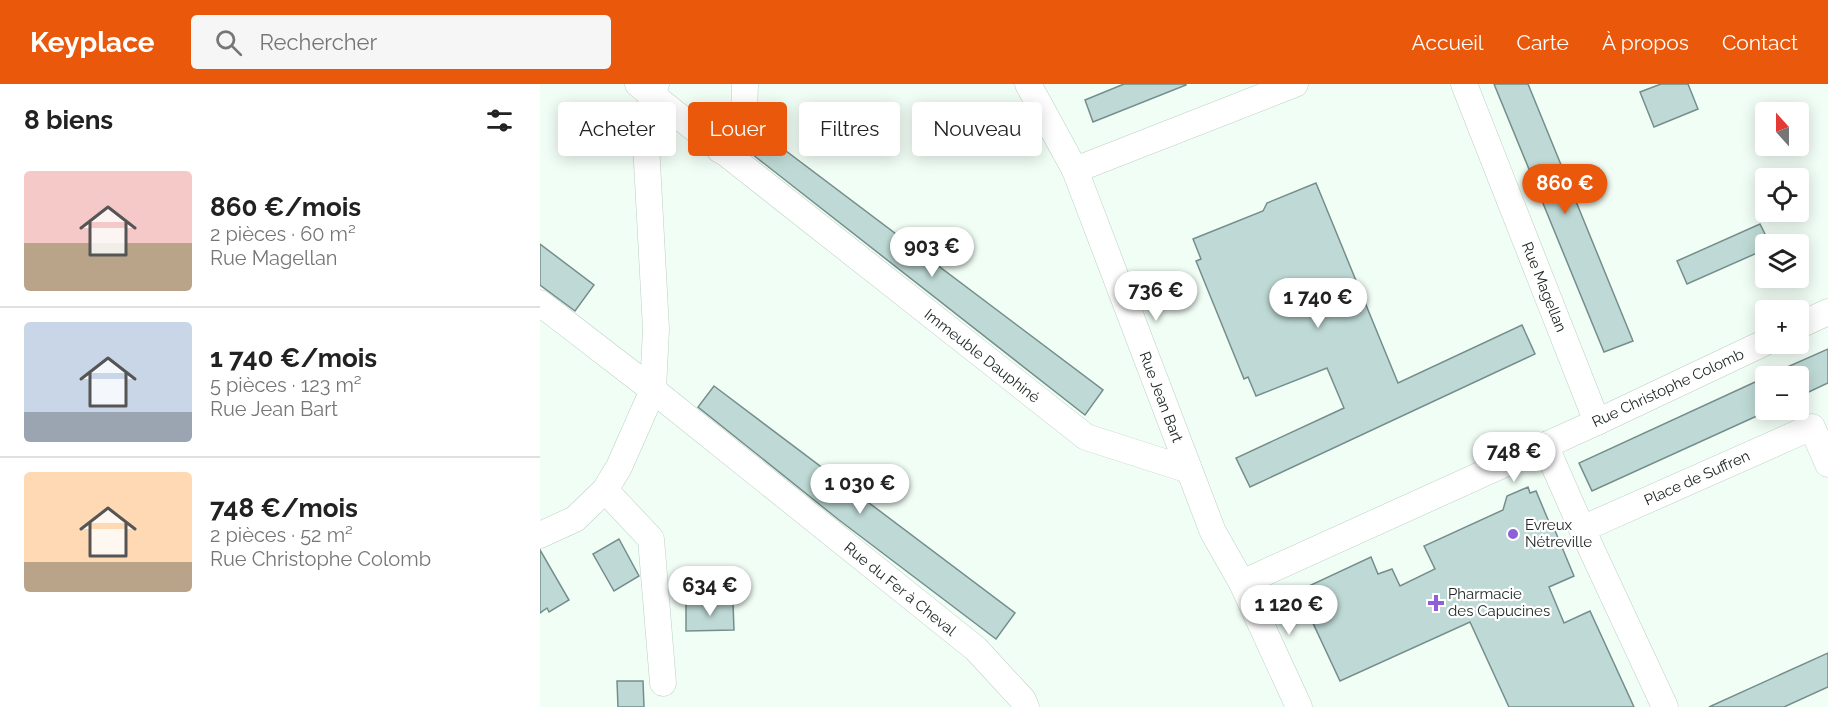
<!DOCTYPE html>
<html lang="fr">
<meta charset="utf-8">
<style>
:root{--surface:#fff;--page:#f6f6f6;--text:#222;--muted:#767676;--line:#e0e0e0;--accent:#ea580c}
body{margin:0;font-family:Raleway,sans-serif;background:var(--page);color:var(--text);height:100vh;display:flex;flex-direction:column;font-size:22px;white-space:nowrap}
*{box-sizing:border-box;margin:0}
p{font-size:20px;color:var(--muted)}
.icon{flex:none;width:33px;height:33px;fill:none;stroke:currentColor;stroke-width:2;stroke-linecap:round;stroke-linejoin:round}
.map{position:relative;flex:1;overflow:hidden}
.sheet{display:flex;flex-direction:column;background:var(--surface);width:540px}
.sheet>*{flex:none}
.banner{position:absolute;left:18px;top:18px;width:570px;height:54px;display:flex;gap:12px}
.needle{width:39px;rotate:339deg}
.buttons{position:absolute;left:1215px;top:18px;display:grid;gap:12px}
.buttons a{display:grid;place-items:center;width:54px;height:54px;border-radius:6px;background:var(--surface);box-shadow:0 3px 15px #0003;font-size:30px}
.price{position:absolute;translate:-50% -51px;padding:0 14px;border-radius:21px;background:#fff;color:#222;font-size:20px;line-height:39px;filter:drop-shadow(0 2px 3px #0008)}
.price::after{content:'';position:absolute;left:50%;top:36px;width:18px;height:14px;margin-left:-9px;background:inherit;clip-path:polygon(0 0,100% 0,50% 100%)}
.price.active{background:var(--accent);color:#fff}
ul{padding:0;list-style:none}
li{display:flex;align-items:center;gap:18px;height:150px;padding:0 24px}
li+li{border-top:2px solid var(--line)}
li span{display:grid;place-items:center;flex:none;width:168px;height:120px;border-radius:6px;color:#555}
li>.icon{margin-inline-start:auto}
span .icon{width:72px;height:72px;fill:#fffc;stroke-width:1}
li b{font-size:26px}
h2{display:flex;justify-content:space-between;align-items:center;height:72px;padding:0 24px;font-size:26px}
.chip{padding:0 21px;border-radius:6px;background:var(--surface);box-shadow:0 3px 15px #0003;font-size:21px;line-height:54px}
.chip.active{background:var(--accent);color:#fff}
header{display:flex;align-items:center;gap:36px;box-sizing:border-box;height:84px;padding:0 30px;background:var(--accent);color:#fff}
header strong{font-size:28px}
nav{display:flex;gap:33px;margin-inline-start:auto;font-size:21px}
.search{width:420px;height:54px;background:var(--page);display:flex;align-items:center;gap:15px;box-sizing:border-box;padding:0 21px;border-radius:6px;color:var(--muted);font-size:22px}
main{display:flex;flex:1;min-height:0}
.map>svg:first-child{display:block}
.building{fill:#bfdad6;stroke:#758e8b;stroke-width:1.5}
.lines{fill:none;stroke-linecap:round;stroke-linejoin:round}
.street-casing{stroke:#bbd0c2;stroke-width:27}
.street{stroke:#fff;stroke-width:26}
.poi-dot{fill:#8f5fd9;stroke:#fff;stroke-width:2}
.labels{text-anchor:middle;stroke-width:4.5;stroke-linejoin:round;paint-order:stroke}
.street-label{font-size:15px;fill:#212924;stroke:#fff}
.poi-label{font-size:15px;fill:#212924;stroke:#fff;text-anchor:start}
</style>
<header>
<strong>Keyplace</strong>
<div class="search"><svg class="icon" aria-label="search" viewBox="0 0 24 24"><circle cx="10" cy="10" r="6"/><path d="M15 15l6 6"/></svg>Rechercher</div>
<nav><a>Accueil</a><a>Carte</a><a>À propos</a><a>Contact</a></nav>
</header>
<main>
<section class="sheet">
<h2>8 biens<svg class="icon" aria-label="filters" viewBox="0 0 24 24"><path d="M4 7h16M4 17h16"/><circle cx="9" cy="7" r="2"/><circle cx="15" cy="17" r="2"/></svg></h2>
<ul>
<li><span style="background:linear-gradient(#f6c9c9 60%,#b9a48a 0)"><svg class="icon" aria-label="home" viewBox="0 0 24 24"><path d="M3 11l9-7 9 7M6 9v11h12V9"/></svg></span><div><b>860 €/mois</b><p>2 pièces · 60 m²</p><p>Rue Magellan</p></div></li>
<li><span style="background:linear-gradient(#c9d6e8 75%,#9aa5b1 0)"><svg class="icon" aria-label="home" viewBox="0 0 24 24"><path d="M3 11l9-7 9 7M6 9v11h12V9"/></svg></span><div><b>1 740 €/mois</b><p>5 pièces · 123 m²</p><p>Rue Jean Bart</p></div></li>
<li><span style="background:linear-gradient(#ffd9b3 75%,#b9a48a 0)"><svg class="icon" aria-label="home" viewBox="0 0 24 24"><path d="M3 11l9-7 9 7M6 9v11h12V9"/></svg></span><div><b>748 €/mois</b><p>2 pièces · 52 m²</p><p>Rue Christophe Colomb</p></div></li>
</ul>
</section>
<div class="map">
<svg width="1288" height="623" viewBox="0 0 1288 623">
<rect width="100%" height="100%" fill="#f1fef6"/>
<g class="building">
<polygon points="584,0 646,0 646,1 553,38 545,16"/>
<polygon points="954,0 988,0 1093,257 1064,268"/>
<polygon points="1121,0 1148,0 1158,25 1114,43 1100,8"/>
<polygon points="217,47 238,68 242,64 563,306 545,331 203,63"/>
<polygon points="776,99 858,299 982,241 995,270 710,403 696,374 804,324 787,284 716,312 708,293 704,295 656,177 661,175 653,155 723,127 727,119"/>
<polygon points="1220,140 1230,160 1226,160 1226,165 1147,200 1137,177"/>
<polygon points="0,160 54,201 35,227 0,201"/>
<polygon points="1288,265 1288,299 1258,313 1258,292 1227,292"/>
<polygon points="1226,293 1226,326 1230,326 1052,407 1039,379"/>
<polygon points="174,302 475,529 456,555 299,436 158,323"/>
<polygon points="988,403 990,409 996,407 1009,438 1011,437 1034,492 1009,503 1024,539 1050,527 1094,623 969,623 930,538 800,597 758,507 831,473 838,490 852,485 860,502 895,485 884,462 963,426 967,412"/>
<polygon points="79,455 99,492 74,507 53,470"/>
<polygon points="0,466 29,516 9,528 7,524 0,529"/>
<polygon points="193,519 194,546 146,547 146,520"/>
<polygon points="1288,569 1288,603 1244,623 1169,623"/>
<polygon points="77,597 103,597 104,623 78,623"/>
</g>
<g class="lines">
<defs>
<g id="street">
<polyline points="98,0 546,353 649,386"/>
<polyline points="488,0 535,86 673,448 702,499 759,623"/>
<polyline points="924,0 1057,338"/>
<polyline points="180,66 204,30 205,0"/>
<polyline points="535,86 755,0"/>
<polyline points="0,219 113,306 436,565 483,616 486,623"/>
<polyline points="1258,242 1288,228"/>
<polyline points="1005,361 1042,445"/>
<polyline points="65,406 111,455 123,599"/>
<polyline points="0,451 35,435 65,406 79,383 113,306 116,245 106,60 112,11 116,0"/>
<polyline points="702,499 1057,338 1226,258"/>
<polyline points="1125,623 1042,445 1272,343 1288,380"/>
</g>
</defs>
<use href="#street" class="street-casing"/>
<use href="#street" class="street"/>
</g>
<g class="poi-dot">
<circle cx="973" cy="450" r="6"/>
<path d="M893 510h6v6h6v6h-6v6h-6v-6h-6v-6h6z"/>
</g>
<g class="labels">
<g class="street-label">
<text transform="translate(1004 203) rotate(68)" y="5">Rue Magellan</text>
<text transform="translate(442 272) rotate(38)" y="5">Immeuble Dauphiné</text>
<text transform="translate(1128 304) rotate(-25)" y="5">Rue Christophe Colomb</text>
<text transform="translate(621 313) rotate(69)" y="5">Rue Jean Bart</text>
<text transform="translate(1157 394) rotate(-24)" y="5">Place de Suffren</text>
<text transform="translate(360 505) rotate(39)" y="5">Rue du Fer à Cheval</text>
</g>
<g class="poi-label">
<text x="985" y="446">Evreux<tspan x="985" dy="17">Nétreville</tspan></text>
<text x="908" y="515">Pharmacie<tspan x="908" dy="17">des Capucines</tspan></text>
</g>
</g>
</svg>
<div class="buttons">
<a><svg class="needle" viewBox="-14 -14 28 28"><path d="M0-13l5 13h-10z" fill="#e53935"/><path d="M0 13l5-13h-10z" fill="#767676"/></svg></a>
<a><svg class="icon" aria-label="locate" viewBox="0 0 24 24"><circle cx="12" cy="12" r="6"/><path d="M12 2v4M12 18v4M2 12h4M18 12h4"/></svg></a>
<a><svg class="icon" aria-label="layers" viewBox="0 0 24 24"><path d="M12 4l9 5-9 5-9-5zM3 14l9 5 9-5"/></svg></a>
<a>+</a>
<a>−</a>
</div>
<b class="price active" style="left:1025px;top:131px">860 €</b>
<b class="price" style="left:392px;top:194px">903 €</b>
<b class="price" style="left:616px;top:238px">736 €</b>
<b class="price" style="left:778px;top:245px">1 740 €</b>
<b class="price" style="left:974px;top:399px">748 €</b>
<b class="price" style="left:320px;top:431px">1 030 €</b>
<b class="price" style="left:170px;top:533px">634 €</b>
<b class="price" style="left:749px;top:552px">1 120 €</b>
<div class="banner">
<a class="chip">Acheter</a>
<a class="chip active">Louer</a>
<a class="chip">Filtres</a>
<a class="chip">Nouveau</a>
</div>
</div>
</main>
